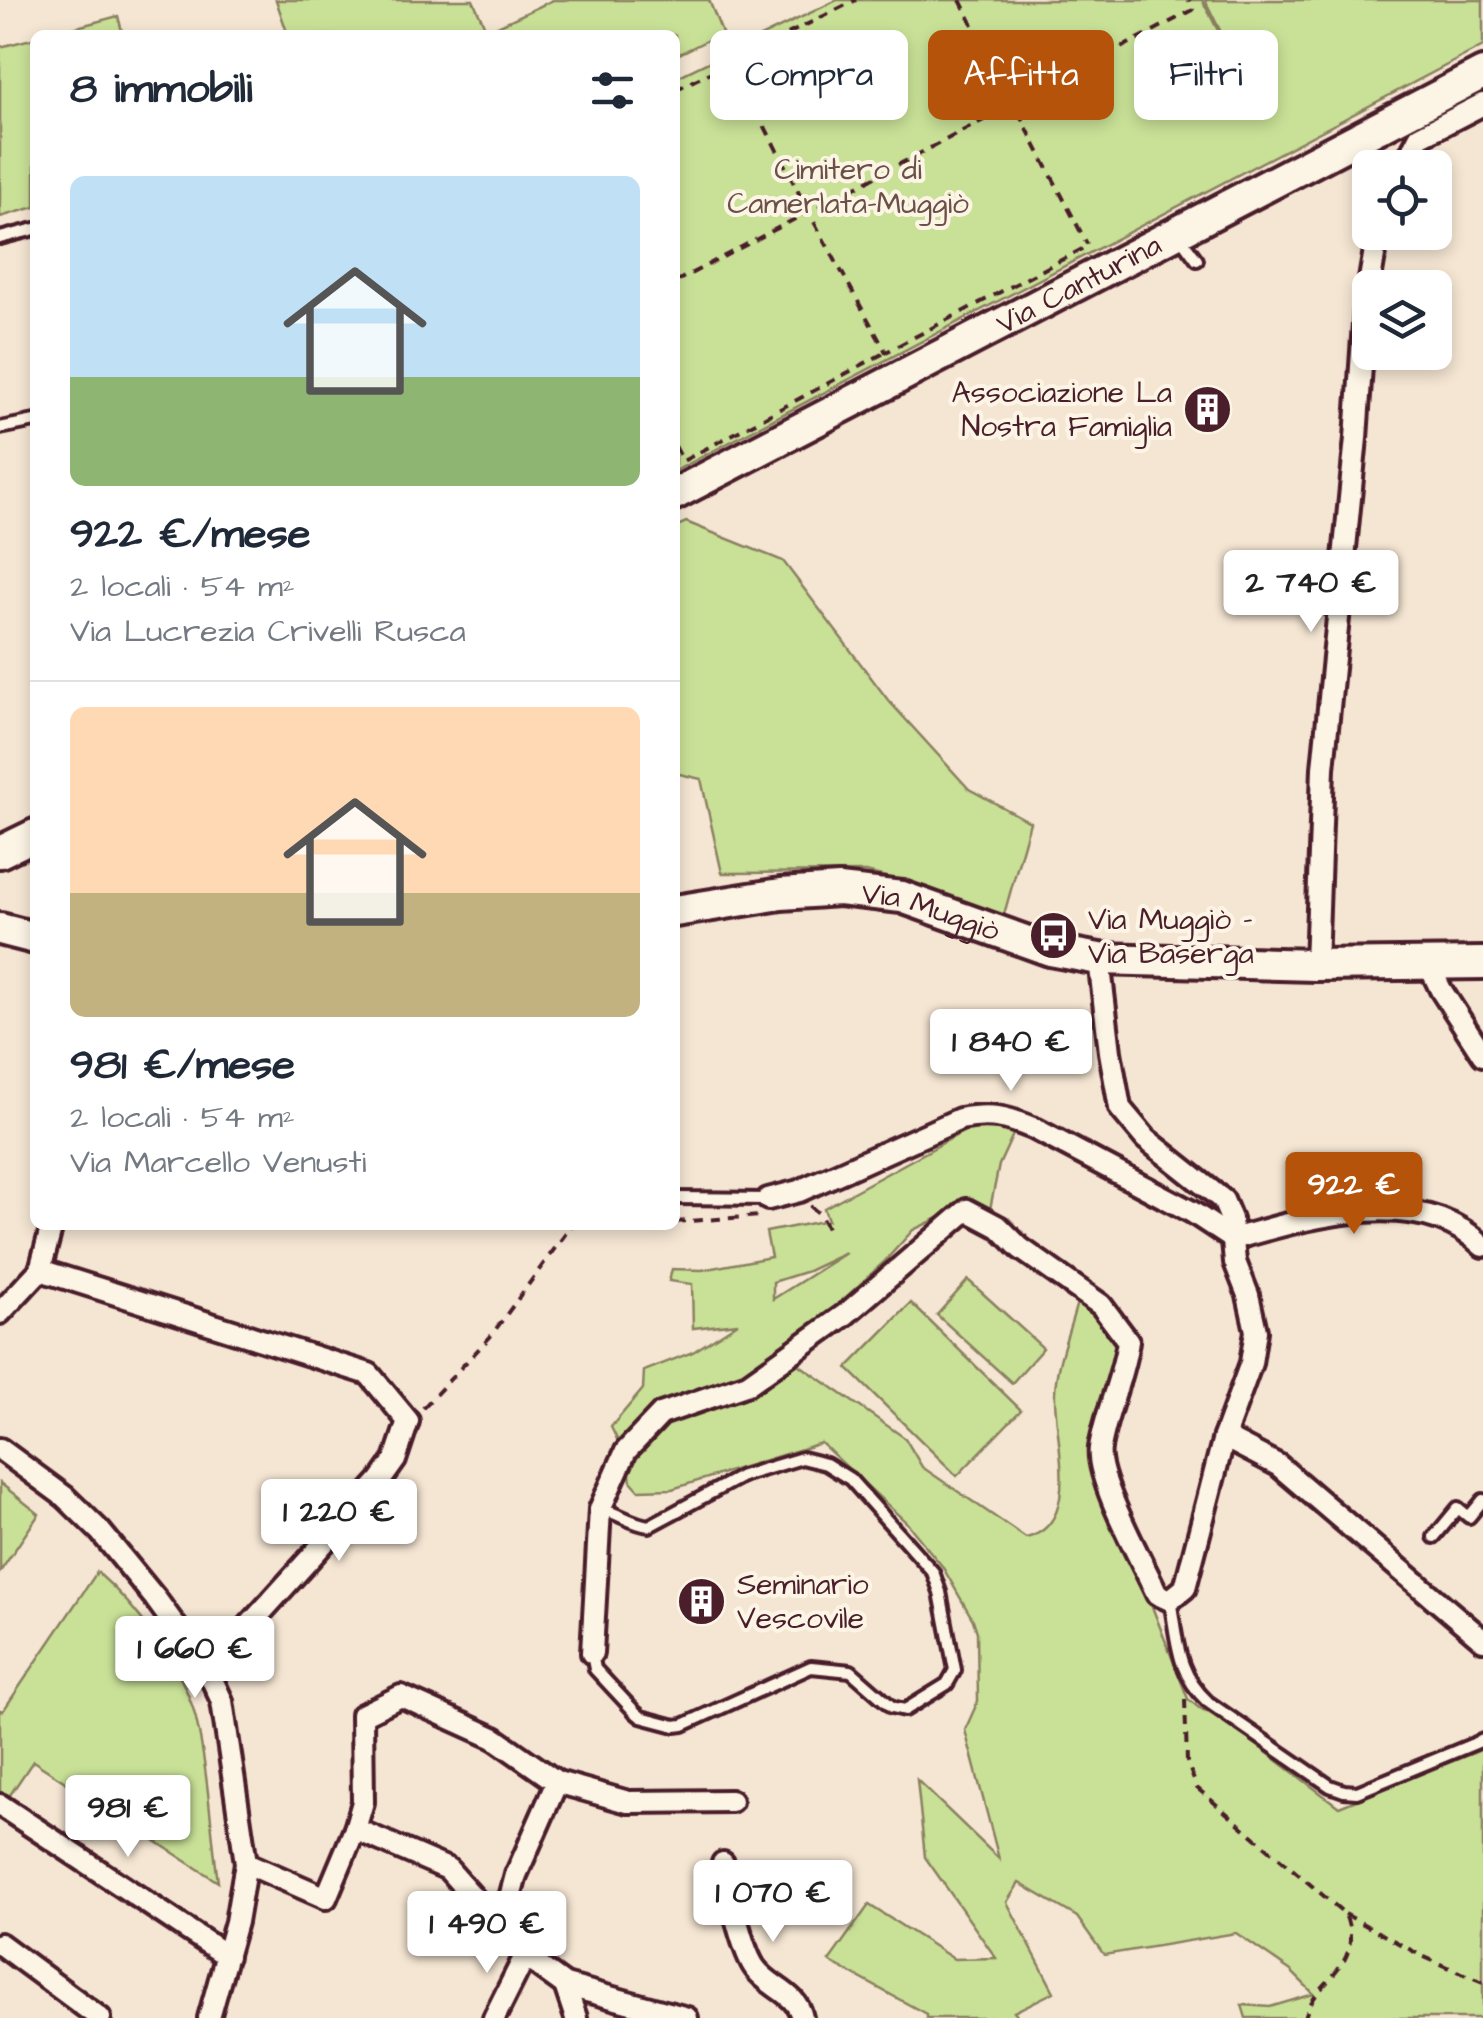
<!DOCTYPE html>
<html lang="it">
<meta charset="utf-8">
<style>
:root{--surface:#fff;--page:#f2f2f3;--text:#1f2937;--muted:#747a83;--line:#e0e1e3;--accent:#b45309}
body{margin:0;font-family:"Architects Daughter",sans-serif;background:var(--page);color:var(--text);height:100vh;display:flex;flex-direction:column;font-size:38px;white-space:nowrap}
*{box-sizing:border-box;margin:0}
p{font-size:32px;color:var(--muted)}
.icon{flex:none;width:55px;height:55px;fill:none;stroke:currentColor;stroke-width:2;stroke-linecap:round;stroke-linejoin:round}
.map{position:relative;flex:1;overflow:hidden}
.side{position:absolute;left:30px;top:30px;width:650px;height:1200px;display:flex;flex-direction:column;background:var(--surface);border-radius:15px;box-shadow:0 5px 15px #0003}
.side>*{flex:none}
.banner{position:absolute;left:710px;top:30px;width:622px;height:90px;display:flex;gap:20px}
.controls{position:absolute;left:1352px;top:150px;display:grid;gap:20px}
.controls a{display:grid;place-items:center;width:100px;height:100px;border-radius:15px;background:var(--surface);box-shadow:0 5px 15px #0003;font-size:50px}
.price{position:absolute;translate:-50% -85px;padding:0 22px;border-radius:10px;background:#fff;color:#222;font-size:32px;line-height:65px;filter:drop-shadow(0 2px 5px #0008)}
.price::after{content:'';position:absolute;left:50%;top:60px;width:30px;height:22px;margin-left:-15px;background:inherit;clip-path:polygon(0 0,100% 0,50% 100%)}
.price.on{background:var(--accent);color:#fff}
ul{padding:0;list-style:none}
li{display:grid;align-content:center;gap:20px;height:530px;padding:0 40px}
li+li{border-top:2px solid var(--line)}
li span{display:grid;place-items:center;height:310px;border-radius:15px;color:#555}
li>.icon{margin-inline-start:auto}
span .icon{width:180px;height:180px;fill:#fffc;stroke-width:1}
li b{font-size:42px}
h2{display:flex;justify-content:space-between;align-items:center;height:120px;padding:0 40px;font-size:42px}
.tag{padding:0 35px;border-radius:15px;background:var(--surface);box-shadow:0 5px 15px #0003;font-size:35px;line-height:90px}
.tag.on{background:var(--accent);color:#fff}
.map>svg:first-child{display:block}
.green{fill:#c9e197;stroke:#8a8061;stroke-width:2.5;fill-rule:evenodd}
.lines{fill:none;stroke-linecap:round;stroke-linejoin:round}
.lane-casing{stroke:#4a1f2b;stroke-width:18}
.street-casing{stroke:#4a1f2b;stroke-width:28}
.secondary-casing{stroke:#4a1f2b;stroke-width:38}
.path{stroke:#4a1f2b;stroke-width:4;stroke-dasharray:10 8;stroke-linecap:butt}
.lane{stroke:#fcf5e5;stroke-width:10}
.street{stroke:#fcf5e5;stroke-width:20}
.secondary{stroke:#fcf5e5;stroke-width:30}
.labels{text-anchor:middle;stroke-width:8;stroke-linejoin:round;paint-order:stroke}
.park-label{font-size:30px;fill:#6a5046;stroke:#fcf5e5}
.street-label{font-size:30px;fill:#4a1f2b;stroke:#fcf5e5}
.poi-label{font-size:30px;fill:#4a1f2b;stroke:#fcf5e5;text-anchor:start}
</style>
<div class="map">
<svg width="1483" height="2018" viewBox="0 0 1483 2018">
<rect width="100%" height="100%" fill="#f5e6d3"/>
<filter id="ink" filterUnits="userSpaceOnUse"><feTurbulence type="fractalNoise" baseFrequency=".01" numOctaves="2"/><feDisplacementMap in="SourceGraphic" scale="20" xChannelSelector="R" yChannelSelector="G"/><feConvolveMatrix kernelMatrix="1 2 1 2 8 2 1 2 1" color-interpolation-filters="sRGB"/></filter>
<g filter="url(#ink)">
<g class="green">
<polygon points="276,0 473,0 487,31 553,0 709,0 722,33 675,56 675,35 288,35"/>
<polygon points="837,0 1202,0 1256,103 1205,0 1483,0 1483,46 675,471 675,78"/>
<polygon points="118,16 123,35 47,35"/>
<polygon points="35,38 35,207 0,217 0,47"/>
<polygon points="686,522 783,561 888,700 969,789 1030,822 1003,918 929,888 866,872 722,873 701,779 675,773 675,527"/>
<path d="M974,1126L1016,1128L999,1165L989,1214L957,1209L913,1230L884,1262L826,1316L821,1341L797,1363L905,1438L922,1467L1026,1538C1084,1524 1053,1436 1055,1392C1056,1363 1070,1330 1077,1302L1115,1332L1122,1349L1099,1419L1144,1586L1188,1699L1203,1711L1217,1715L1339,1807L1483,1749V2018H1246L1242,2005L1270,2007L1314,1994L1291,1971L1236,1933L1104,1955L1077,1917L1019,1883L1007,1902L1054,1992L1014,2012L1019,2018H926V2014L829,1961L869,1905L954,1959L996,1958L925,1857L917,1780L999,1859L965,1730L978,1701L977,1632L973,1620L942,1566L906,1522L821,1443L672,1489L639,1490L631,1481L628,1462L611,1427L643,1389L644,1371L693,1352L738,1323L693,1328L692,1284L669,1281L672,1269L702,1270L771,1257L766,1232L828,1220L824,1208ZM846,1253L773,1299V1282L808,1271Z"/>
<polygon points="968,1280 1043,1348 1012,1383 937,1315"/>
<polygon points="911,1303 1021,1410 957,1476 847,1368"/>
<polygon points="0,1483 39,1514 0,1572"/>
<path d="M97,1572C136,1606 184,1668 196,1719C208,1769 211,1831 218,1882L33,1761L8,1798L0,1793V1710L3,1711Z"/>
</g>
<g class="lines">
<defs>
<g id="lane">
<polyline points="1180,237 1197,260"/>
<polyline points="0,238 35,229"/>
<polyline points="0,428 35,421"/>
<polyline points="675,1198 768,1199"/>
<polyline points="1434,1537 1458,1508 1469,1517 1483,1500"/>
<path d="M1170,1600C1178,1642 1176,1672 1208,1702L1330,1786L1344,1791L1357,1792L1483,1740"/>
<path d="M592,1654L595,1669L635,1712L641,1717L675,1726L683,1725L811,1667L851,1671L892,1707L905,1710L947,1684L955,1670L940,1592L933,1572L850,1479L826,1464L802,1458L742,1476L649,1526C632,1524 618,1513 601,1509"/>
</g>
<g id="street">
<polyline points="1403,168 1419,137 1483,104"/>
<polyline points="1316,965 1323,768 1356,438 1365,309 1378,232"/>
<polyline points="1429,965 1441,990 1483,1055"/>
<path d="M768,1199L799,1191L960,1119C991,1113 1007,1117 1035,1129L1192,1212L1233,1239C1307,1218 1419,1183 1483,1246"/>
<polyline points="40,1270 369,1374 408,1421 395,1460 380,1481 208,1671"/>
<polyline points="0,1313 40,1270 52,1225"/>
<polyline points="1224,1437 1278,1465 1483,1640"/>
<polyline points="0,1449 65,1497 100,1531 155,1598 208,1671 222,1701 246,1863 236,1922 209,2018"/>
<path d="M592,1653L600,1509L626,1451L661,1414L748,1384L846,1314L967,1210L999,1227L1020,1248L1101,1305L1128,1341C1123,1378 1106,1411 1100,1448C1095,1478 1143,1563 1157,1594L1170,1600L1185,1588L1224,1437L1251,1363L1256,1331L1248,1295L1235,1262L1231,1219L1223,1200L1146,1139L1120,1108L1110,1052L1099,959"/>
<polyline points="0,1805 227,1956"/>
<polyline points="355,1829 363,1802 362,1715 401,1696 494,1738 557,1782 628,1802 731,1801"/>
<polyline points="246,1863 326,1898 355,1829 448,1869 525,1956 565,1985 687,2018"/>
<path d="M723,1863C729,1888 741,1949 755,1968C769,1988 797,1992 802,2018"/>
<polyline points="502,1928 516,1875 557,1782"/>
<polyline points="0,1944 100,2018"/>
<polyline points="565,1985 576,2018"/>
<polyline points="494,2018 525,1956"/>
</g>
<g id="secondary">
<path id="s1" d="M675,494L1483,73"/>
<polyline points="0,852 35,835"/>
<path id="s2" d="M675,911L781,894L839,890L902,897L1050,950L1099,959L1316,965L1483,963"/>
<polyline points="0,929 35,938"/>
</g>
</defs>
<use href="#lane" class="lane-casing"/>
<use href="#street" class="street-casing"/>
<use href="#secondary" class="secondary-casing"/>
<g class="path">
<polyline points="960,0 1087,244"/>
<polyline points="732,62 808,211 886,352 1088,246"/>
<polyline points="675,90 856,0"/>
<polyline points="675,282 1193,10 1189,0"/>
<polyline points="675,446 683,461 886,352"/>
<polyline points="810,1206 821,1215 827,1228"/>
<polyline points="675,1222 760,1216"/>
<polyline points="423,1408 490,1337 572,1225"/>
<path d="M1185,1699L1187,1762L1197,1788L1345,1914C1366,1969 1315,1977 1305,2018"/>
<polyline points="1345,1914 1422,1956 1483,1982"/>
</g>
<use href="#lane" class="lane"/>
<use href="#street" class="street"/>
<use href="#secondary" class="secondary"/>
</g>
</g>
<defs>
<symbol id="building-disc" viewBox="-11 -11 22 22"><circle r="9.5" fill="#4a1f2b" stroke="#fcf5e5"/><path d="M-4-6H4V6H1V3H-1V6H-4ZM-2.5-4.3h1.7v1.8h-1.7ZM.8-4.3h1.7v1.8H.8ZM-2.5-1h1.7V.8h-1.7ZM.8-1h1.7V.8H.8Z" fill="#fff"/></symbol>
<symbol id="bus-disc" viewBox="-11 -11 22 22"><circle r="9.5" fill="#4a1f2b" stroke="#fcf5e5"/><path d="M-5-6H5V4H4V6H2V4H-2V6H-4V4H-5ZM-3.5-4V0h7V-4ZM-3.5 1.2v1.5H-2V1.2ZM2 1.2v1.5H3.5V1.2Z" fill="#fff"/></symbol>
</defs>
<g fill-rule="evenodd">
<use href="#building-disc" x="1180" y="382" width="55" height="55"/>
<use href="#bus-disc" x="1026" y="908" width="55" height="55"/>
<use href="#building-disc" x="674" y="1574" width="55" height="55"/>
</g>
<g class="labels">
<g class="park-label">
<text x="848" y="179">Cimitero di<tspan x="848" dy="34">Camerlata-Muggiò</tspan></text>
</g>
<g class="street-label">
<text dy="10" stroke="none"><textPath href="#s1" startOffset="455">Via Canturina</textPath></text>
<text dy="10" stroke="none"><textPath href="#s2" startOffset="260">Via Muggiò</textPath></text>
</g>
<g class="poi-label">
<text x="1172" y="402" text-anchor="end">Associazione La<tspan x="1172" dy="34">Nostra Famiglia</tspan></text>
<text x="1088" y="929">Via Muggiò -<tspan x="1088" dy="34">Via Baserga</tspan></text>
<text x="737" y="1594">Seminario<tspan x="737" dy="34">Vescovile</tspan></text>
</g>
</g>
</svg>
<div class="controls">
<a><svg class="icon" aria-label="locate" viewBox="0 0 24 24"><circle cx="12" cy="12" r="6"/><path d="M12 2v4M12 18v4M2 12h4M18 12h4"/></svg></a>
<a><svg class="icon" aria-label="layers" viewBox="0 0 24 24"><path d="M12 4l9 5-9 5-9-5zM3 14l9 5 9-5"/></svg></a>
</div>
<b class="price" style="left:1311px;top:635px">2 740 €</b>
<b class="price" style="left:1011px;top:1094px">1 840 €</b>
<b class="price on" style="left:1354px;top:1237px">922 €</b>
<b class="price" style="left:339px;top:1564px">1 220 €</b>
<b class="price" style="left:195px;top:1701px">1 660 €</b>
<b class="price" style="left:128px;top:1860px">981 €</b>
<b class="price" style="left:773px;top:1945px">1 070 €</b>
<b class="price" style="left:487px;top:1976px">1 490 €</b>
<div class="banner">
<a class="tag">Compra</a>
<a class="tag on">Affitta</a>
<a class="tag">Filtri</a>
</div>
<section class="side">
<h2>8 immobili<svg class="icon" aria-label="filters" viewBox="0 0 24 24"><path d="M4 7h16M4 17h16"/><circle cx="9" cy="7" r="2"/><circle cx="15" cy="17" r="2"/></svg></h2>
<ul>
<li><span style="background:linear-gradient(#bfe0f5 65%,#8fb573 0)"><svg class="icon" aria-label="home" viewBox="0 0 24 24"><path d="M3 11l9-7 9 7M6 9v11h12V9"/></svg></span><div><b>922 €/mese</b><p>2 locali · 54 m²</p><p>Via Lucrezia Crivelli Rusca</p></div></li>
<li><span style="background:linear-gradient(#ffd9b3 60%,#c2b280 0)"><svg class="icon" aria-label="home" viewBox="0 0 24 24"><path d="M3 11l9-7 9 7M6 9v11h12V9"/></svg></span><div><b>981 €/mese</b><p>2 locali · 54 m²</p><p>Via Marcello Venusti</p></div></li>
</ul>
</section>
</div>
